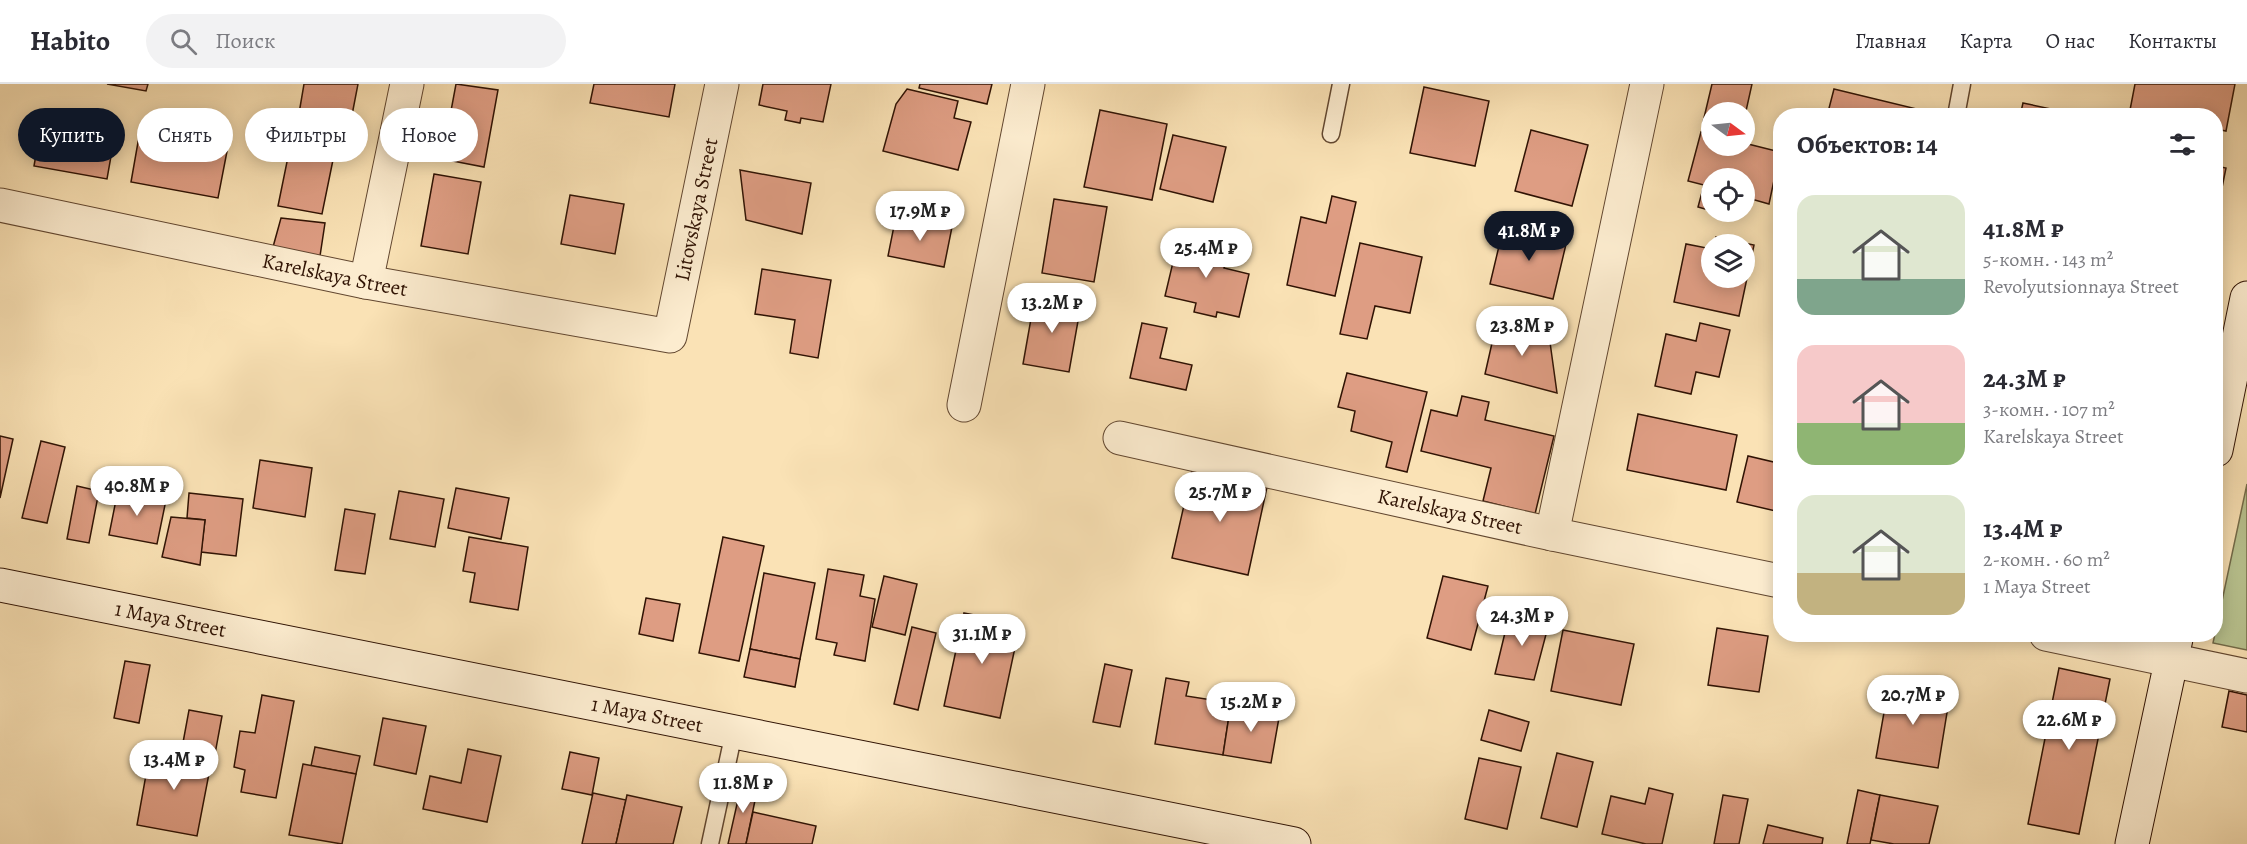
<!DOCTYPE html>
<html lang="ru">
<meta charset="utf-8">
<style>
:root{--surface:#fff;--page:#f2f2f3;--text:#2b2b33;--muted:#7c7c81;--line:#e1e1e2;--accent:#111827}
body{margin:0;font-family:Alegreya,serif;background:var(--page);color:var(--text);height:100vh;display:flex;flex-direction:column;font-size:22px;white-space:nowrap}
*{box-sizing:border-box;margin:0}
p{font-size:20px;color:var(--muted)}
.icon{flex:none;width:33px;height:33px;fill:none;stroke:currentColor;stroke-width:2;stroke-linecap:round;stroke-linejoin:round}
.map{position:relative;flex:1;overflow:hidden}
.panel{position:absolute;left:1773px;top:24px;width:450px;height:534px;display:flex;flex-direction:column;background:var(--surface);border-radius:24px;box-shadow:0 3px 15px #0003}
.panel>*{flex:none}
.banner{position:absolute;left:18px;top:24px;width:570px;height:54px;display:flex;gap:12px}
.needle{width:39px;rotate:105deg}
.controls{position:absolute;left:1701px;top:18px;display:grid;gap:12px}
.controls a{display:grid;place-items:center;width:54px;height:54px;border-radius:50%;background:var(--surface);box-shadow:0 3px 15px #0003;font-size:30px}
.price{position:absolute;translate:-50% -51px;padding:0 14px;border-radius:21px;background:#fff;color:#222;font-size:20px;line-height:39px;filter:drop-shadow(0 2px 3px #0008)}
.price::after{content:'';position:absolute;left:50%;top:36px;width:18px;height:14px;margin-left:-9px;background:inherit;clip-path:polygon(0 0,100% 0,50% 100%)}
.price.on{background:var(--accent);color:#fff}
ul{padding:0;list-style:none}
li{display:flex;align-items:center;gap:18px;height:150px;padding:0 24px}
li span{display:grid;place-items:center;flex:none;width:168px;height:120px;border-radius:18px;color:#555}
li>.icon{margin-inline-start:auto}
span .icon{width:72px;height:72px;fill:#fffc;stroke-width:1}
li b{font-size:26px}
h2{display:flex;justify-content:space-between;align-items:center;height:72px;padding:0 24px;font-size:26px}
.pill{padding:0 21px;border-radius:27px;background:var(--surface);box-shadow:0 3px 15px #0003;font-size:21px;line-height:54px}
.pill.on{background:var(--accent);color:#fff}
header{display:flex;align-items:center;gap:36px;box-sizing:border-box;height:84px;padding:0 30px;background:var(--surface);border-bottom:2px solid var(--line)}
header strong{font-size:28px}
nav{display:flex;gap:33px;margin-inline-start:auto;font-size:21px}
.search{width:420px;height:54px;background:var(--page);display:flex;align-items:center;gap:15px;box-sizing:border-box;padding:0 21px;border-radius:33px;color:var(--muted);font-size:22px}
.map>svg:first-child{display:block}
.green{fill:#b9c491;stroke:#746c4a;stroke-width:1.5}
.building{fill:#de9d83;stroke:#301304;stroke-width:1.5}
.lines{fill:none;stroke-linecap:round;stroke-linejoin:round}
.lane-casing{stroke:#624730;stroke-width:19}
.street-casing{stroke:#624730;stroke-width:35}
.secondary-casing{stroke:#301304;stroke-width:35}
.lane{stroke:#fceccf;stroke-width:16}
.street{stroke:#fceccf;stroke-width:33}
.secondary{stroke:#fceccf;stroke-width:33}
.labels{text-anchor:middle;stroke-width:5;stroke-linejoin:round;paint-order:stroke}
.street-label{font-size:21px;fill:#301304;stroke:#fceccf}
</style>
<header>
<strong>Habito</strong>
<div class="search"><svg class="icon" aria-label="search" viewBox="0 0 24 24"><circle cx="10" cy="10" r="6"/><path d="M15 15l6 6"/></svg>Поиск</div>
<nav><a>Главная</a><a>Карта</a><a>О нас</a><a>Контакты</a></nav>
</header>
<div class="map">
<svg width="2247" height="760" viewBox="0 0 2247 760">
<rect width="100%" height="100%" fill="#fae2b5"/>
<filter id="stains"><feTurbulence type="fractalNoise" baseFrequency=".00333" numOctaves="4"/><feColorMatrix values="0 0 0 0 .2 0 0 0 0 .09 0 0 0 0 .02 0 0 0 .5 -.17"/></filter>
<radialGradient id="worn" r=".72"><stop offset=".6" stop-color="#630" stop-opacity="0"/><stop offset="1" stop-color="#630" stop-opacity=".3"/></radialGradient>
<polygon class="green" points="2247,400 2247,566 2213,559"/>
<g class="building">
<polygon points="107,0 148,0 146,7"/>
<polygon points="304,0 358,0 347,57 296,47"/>
<polygon points="456,0 498,6 484,83 442,75"/>
<polygon points="594,0 675,0 669,33 590,19"/>
<polygon points="763,0 831,0 823,38 801,34 800,39 785,36 787,27 759,21"/>
<polygon points="920,0 992,0 987,20 919,4"/>
<polygon points="1712,0 1752,0 1744,36 1744,28 1712,28 1712,40 1703,38"/>
<polygon points="2135,0 2235,0 2226,47 2216,45 2216,32 2154,32 2130,26"/>
<polygon points="1424,3 1489,17 1475,82 1410,69"/>
<polygon points="907,5 958,17 954,34 971,38 958,86 883,67 896,20"/>
<polygon points="1834,5 1925,27 1924,32 1827,32"/>
<polygon points="2023,19 2079,31 2020,32"/>
<polygon points="1100,26 1167,40 1152,116 1084,103"/>
<polygon points="43,31 116,44 107,95 34,82"/>
<polygon points="141,41 229,57 218,114 131,98"/>
<polygon points="1531,46 1588,61 1572,122 1515,107"/>
<polygon points="1701,48 1712,51 1712,62 1744,62 1744,59 1780,68 1769,120 1744,113 1744,94 1712,94 1712,127 1698,123 1704,101 1688,97"/>
<polygon points="1173,51 1226,63 1213,118 1160,105"/>
<polygon points="290,63 334,71 322,130 278,122"/>
<polygon points="2216,82 2226,84 2216,133"/>
<polygon points="740,86 811,99 802,150 746,136"/>
<polygon points="434,90 481,98 468,170 421,162"/>
<polygon points="570,111 624,120 615,170 561,160"/>
<polygon points="1332,112 1356,118 1335,212 1287,201 1301,133 1326,139"/>
<polygon points="1054,115 1107,123 1094,198 1042,189"/>
<polygon points="896,132 952,143 944,183 888,172"/>
<polygon points="281,134 325,139 320,172 273,163"/>
<polygon points="1504,141 1567,156 1553,215 1490,200"/>
<polygon points="1179,153 1229,164 1224,184 1249,190 1239,233 1217,228 1216,233 1194,228 1196,219 1165,212"/>
<polygon points="1716,153 1754,161 1739,232 1674,218 1686,160 1712,165 1712,194 1744,194 1744,160 1715,160"/>
<polygon points="1360,159 1422,173 1410,229 1375,222 1367,255 1340,250"/>
<polygon points="762,185 831,196 818,274 790,269 795,236 755,230"/>
<polygon points="1035,212 1081,220 1069,288 1023,280"/>
<polygon points="1497,237 1549,251 1557,309 1485,290"/>
<polygon points="1142,239 1167,244 1160,274 1192,281 1186,306 1130,294"/>
<polygon points="1700,239 1730,246 1719,293 1696,288 1691,310 1655,302 1666,250 1696,257"/>
<polygon points="1347,289 1427,308 1407,388 1386,383 1392,358 1351,347 1355,327 1338,323"/>
<polygon points="1462,312 1489,318 1485,336 1554,352 1535,430 1483,417 1491,384 1421,367 1431,326 1457,332"/>
<polygon points="1638,330 1737,351 1726,406 1627,386"/>
<polygon points="0,352 13,355 0,414"/>
<polygon points="41,357 65,363 47,439 22,434"/>
<polygon points="1780,366 1780,428 1737,418 1748,372 1778,379"/>
<polygon points="260,376 312,384 305,433 253,424"/>
<polygon points="1192,386 1267,403 1248,491 1172,474"/>
<polygon points="77,402 99,407 89,459 67,455"/>
<polygon points="456,404 509,414 501,455 448,444"/>
<polygon points="118,406 166,416 157,460 109,451"/>
<polygon points="399,407 444,415 435,463 390,455"/>
<polygon points="189,409 243,415 236,472 201,468 205,436 187,434"/>
<polygon points="345,425 375,430 365,490 335,486"/>
<polygon points="171,433 205,436 200,481 162,473"/>
<polygon points="469,453 528,463 518,526 470,518 475,489 463,487"/>
<polygon points="723,453 764,462 739,577 699,569"/>
<polygon points="828,485 864,491 860,512 875,515 865,577 834,571 837,559 816,555"/>
<polygon points="764,489 815,499 800,575 750,565"/>
<polygon points="884,492 917,500 905,551 872,543"/>
<polygon points="1443,492 1488,502 1471,566 1427,554"/>
<polygon points="646,514 680,520 673,557 639,550"/>
<polygon points="1510,528 1549,539 1534,596 1495,590"/>
<polygon points="964,529 1020,540 1000,634 944,622"/>
<polygon points="912,543 936,549 918,626 894,620"/>
<polygon points="1717,544 1768,552 1759,608 1708,601"/>
<polygon points="1563,546 1634,560 1621,621 1551,607"/>
<polygon points="750,565 800,575 795,603 744,593"/>
<polygon points="125,577 150,581 139,639 114,634"/>
<polygon points="1105,580 1132,586 1120,643 1093,638"/>
<polygon points="2059,584 2110,595 2079,750 2028,740"/>
<polygon points="1166,594 1189,598 1186,612 1231,619 1223,671 1155,660"/>
<polygon points="1889,600 1950,610 1938,684 1876,674"/>
<polygon points="2229,607 2247,611 2247,648 2222,643"/>
<polygon points="262,611 294,617 276,714 241,708 245,686 234,683 240,647 255,649"/>
<polygon points="1231,619 1280,628 1271,679 1223,671"/>
<polygon points="189,626 222,632 215,670 182,664"/>
<polygon points="1489,626 1529,638 1521,667 1481,656"/>
<polygon points="383,634 426,642 416,690 374,681"/>
<polygon points="151,663 212,674 197,752 137,741"/>
<polygon points="315,663 360,672 356,690 311,682"/>
<polygon points="468,665 501,672 487,738 423,725 430,692 461,699"/>
<polygon points="570,668 599,674 592,711 562,705"/>
<polygon points="1557,669 1593,678 1577,743 1541,734"/>
<polygon points="1479,674 1521,683 1507,745 1465,735"/>
<polygon points="303,680 356,690 342,760 289,751"/>
<polygon points="742,698 758,702 746,760 728,760"/>
<polygon points="1649,704 1673,710 1662,760 1646,760 1602,750 1611,712 1645,720"/>
<polygon points="1858,706 1880,711 1870,760 1847,760"/>
<polygon points="593,709 626,716 616,760 582,760"/>
<polygon points="627,711 682,723 673,760 616,760"/>
<polygon points="1723,711 1748,715 1739,760 1714,760"/>
<polygon points="1880,711 1938,722 1929,760 1894,760 1871,756"/>
<polygon points="753,728 816,742 812,760 746,760"/>
<polygon points="1768,741 1823,754 1822,760 1763,760"/>
</g>
<g class="lines">
<defs>
<g id="lane">
<polyline points="1956,32 1962,0"/>
<polyline points="1331,50 1341,0"/>
<polyline points="710,760 734,648"/>
</g>
<g id="street">
<path id="s1" d="M0,121L366,198L670,252L722,0"/>
<polyline points="366,198 407,0"/>
<polyline points="964,321 1028,0"/>
<path id="s2" d="M1120,354L1552,450L1780,497"/>
<polyline points="1552,450 1647,0"/>
<polyline points="2046,550 2247,592"/>
</g>
<g id="secondary">
<polyline points="2216,366 2247,214"/>
<path id="s3" d="M0,501L1294,760"/>
<polyline points="2132,760 2177,550"/>
</g>
</defs>
<use href="#lane" class="lane-casing"/>
<use href="#street" class="street-casing"/>
<use href="#secondary" class="secondary-casing"/>
<use href="#lane" class="lane"/>
<use href="#street" class="street"/>
<use href="#secondary" class="secondary"/>
</g>
<g class="labels">
<g class="street-label">
<text dy="7" stroke="none"><textPath href="#s1" startOffset="812">Litovskaya Street</textPath></text>
<text dy="7" stroke="none"><textPath href="#s1" startOffset="342">Karelskaya Street</textPath></text>
<text dy="7" stroke="none"><textPath href="#s2" startOffset="338">Karelskaya Street</textPath></text>
<text dy="7" stroke="none"><textPath href="#s3" startOffset="174">1 Maya Street</textPath></text>
<text dy="7" stroke="none"><textPath href="#s3" startOffset="660">1 Maya Street</textPath></text>
</g>
</g>
<rect width="100%" height="100%" filter="url(#stains)"/>
<rect width="100%" height="100%" fill="url(#worn)"/>
</svg>
<div class="controls">
<a><svg class="needle" viewBox="-14 -14 28 28"><path d="M0-13l5 13h-10z" fill="#e53935"/><path d="M0 13l5-13h-10z" fill="#7c7c81"/></svg></a>
<a><svg class="icon" aria-label="locate" viewBox="0 0 24 24"><circle cx="12" cy="12" r="6"/><path d="M12 2v4M12 18v4M2 12h4M18 12h4"/></svg></a>
<a><svg class="icon" aria-label="layers" viewBox="0 0 24 24"><path d="M12 4l9 5-9 5-9-5zM3 14l9 5 9-5"/></svg></a>
</div>
<b class="price" style="left:920px;top:158px">17.9M ₽</b>
<b class="price on" style="left:1529px;top:178px">41.8M ₽</b>
<b class="price" style="left:1206px;top:195px">25.4M ₽</b>
<b class="price" style="left:1052px;top:250px">13.2M ₽</b>
<b class="price" style="left:1522px;top:273px">23.8M ₽</b>
<b class="price" style="left:137px;top:433px">40.8M ₽</b>
<b class="price" style="left:1220px;top:439px">25.7M ₽</b>
<b class="price" style="left:1522px;top:563px">24.3M ₽</b>
<b class="price" style="left:982px;top:581px">31.1M ₽</b>
<b class="price" style="left:1913px;top:642px">20.7M ₽</b>
<b class="price" style="left:1251px;top:649px">15.2M ₽</b>
<b class="price" style="left:2069px;top:667px">22.6M ₽</b>
<b class="price" style="left:174px;top:707px">13.4M ₽</b>
<b class="price" style="left:743px;top:730px">11.8M ₽</b>
<div class="banner">
<a class="pill on">Купить</a>
<a class="pill">Снять</a>
<a class="pill">Фильтры</a>
<a class="pill">Новое</a>
</div>
<section class="panel">
<h2>Объектов: 14<svg class="icon" aria-label="filters" viewBox="0 0 24 24"><path d="M4 7h16M4 17h16"/><circle cx="9" cy="7" r="2"/><circle cx="15" cy="17" r="2"/></svg></h2>
<ul>
<li><span style="background:linear-gradient(#dfe7d0 70%,#7fa58c 0)"><svg class="icon" aria-label="home" viewBox="0 0 24 24"><path d="M3 11l9-7 9 7M6 9v11h12V9"/></svg></span><div><b>41.8M ₽</b><p>5-комн. · 143 m²</p><p>Revolyutsionnaya Street</p></div></li>
<li><span style="background:linear-gradient(#f6c9c9 65%,#8fb573 0)"><svg class="icon" aria-label="home" viewBox="0 0 24 24"><path d="M3 11l9-7 9 7M6 9v11h12V9"/></svg></span><div><b>24.3M ₽</b><p>3-комн. · 107 m²</p><p>Karelskaya Street</p></div></li>
<li><span style="background:linear-gradient(#dfe7d0 65%,#c2b280 0)"><svg class="icon" aria-label="home" viewBox="0 0 24 24"><path d="M3 11l9-7 9 7M6 9v11h12V9"/></svg></span><div><b>13.4M ₽</b><p>2-комн. · 60 m²</p><p>1 Maya Street</p></div></li>
</ul>
</section>
</div>
